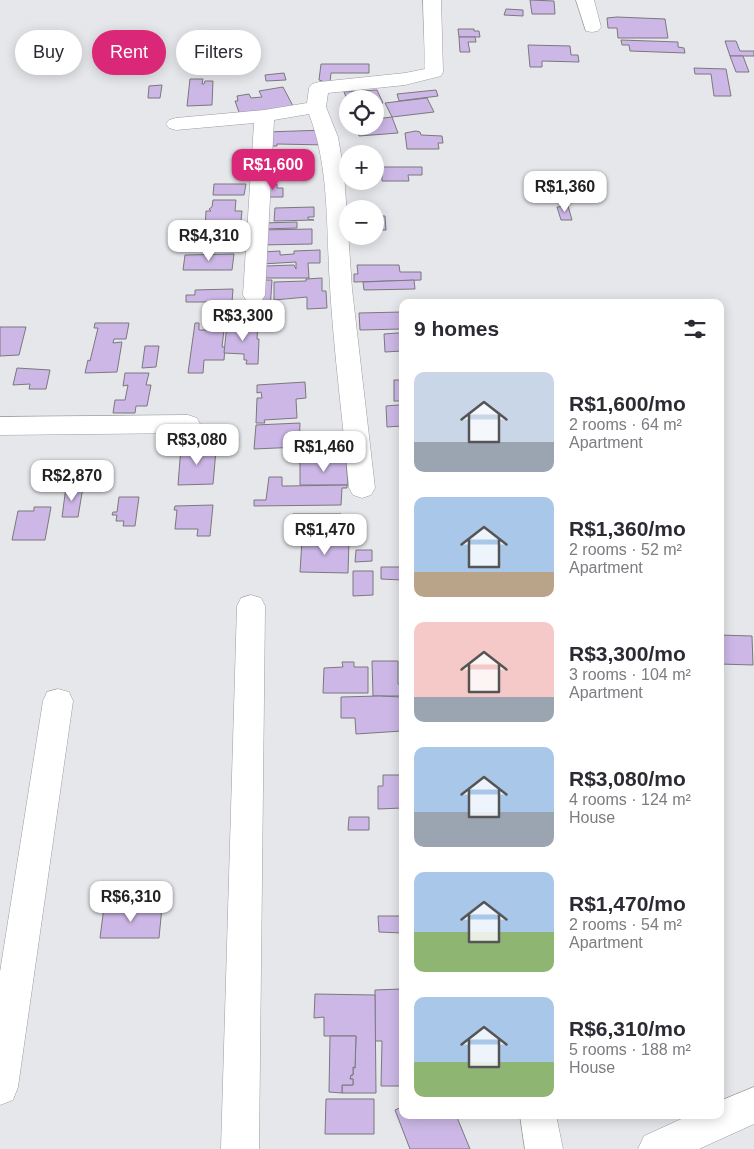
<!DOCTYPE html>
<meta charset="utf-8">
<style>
:root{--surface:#fff;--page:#f2f2f3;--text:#2b2b33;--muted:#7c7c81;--accent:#db2777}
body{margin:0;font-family:Arial,sans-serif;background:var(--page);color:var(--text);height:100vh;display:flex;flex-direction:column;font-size:19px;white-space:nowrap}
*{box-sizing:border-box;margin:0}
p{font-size:16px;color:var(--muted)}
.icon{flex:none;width:28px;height:28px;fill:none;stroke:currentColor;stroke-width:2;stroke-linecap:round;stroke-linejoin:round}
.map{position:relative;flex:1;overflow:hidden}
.details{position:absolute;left:399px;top:299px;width:325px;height:820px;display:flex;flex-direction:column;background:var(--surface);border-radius:10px;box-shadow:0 2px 12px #0003}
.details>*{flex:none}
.hud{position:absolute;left:15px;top:30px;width:309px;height:45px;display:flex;gap:10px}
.tools{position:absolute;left:339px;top:90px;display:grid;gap:10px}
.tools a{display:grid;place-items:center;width:45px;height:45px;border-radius:50%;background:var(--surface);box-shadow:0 2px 12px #0003;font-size:25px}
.price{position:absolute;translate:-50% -42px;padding:0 11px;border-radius:10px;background:#fff;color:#222;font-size:16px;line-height:32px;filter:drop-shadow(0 1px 2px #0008)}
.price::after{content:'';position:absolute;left:50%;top:30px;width:15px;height:11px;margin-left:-8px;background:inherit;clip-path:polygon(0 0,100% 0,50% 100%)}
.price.on{background:var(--accent);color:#fff}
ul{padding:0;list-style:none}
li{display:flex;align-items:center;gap:15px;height:125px;padding:0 15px}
li span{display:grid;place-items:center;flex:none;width:140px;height:100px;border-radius:10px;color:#555}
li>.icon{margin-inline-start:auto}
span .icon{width:60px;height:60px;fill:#fffc;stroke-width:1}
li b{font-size:21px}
h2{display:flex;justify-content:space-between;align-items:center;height:60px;padding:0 15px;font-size:21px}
.chip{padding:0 18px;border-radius:22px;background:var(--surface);box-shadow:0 2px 12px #0003;font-size:18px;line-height:45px}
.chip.on{background:var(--accent);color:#fff}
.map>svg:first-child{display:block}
.building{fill:#ccb7e6;stroke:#7a797c}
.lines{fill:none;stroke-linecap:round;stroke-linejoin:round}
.minor-casing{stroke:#9b9da0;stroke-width:1}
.minor{fill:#fff;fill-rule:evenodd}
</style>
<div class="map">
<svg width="754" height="1149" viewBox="0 0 754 1149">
<rect width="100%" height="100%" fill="#e5e7ea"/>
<g class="building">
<polygon points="530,0 554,1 555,14 532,14"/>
<polygon points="506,9 523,10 523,16 504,15"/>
<polygon points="617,17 665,19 668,38 618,38 617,28 608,28 607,18"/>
<polygon points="458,29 474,29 474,31 479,31 480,37 459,37"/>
<polygon points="459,37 475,37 476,42 468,42 470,52 460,52"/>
<polygon points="621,40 678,42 678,47 684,48 685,53 630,51 629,45 622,45"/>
<polygon points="725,41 736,41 740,51 754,51 754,56 730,56"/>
<polygon points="528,45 570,46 571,55 578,55 579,62 542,61 542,67 530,67"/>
<polygon points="730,56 743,56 749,72 736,72"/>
<polygon points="198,64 217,64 216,71 197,71"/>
<polygon points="321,64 369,64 369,73 331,73 330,82 325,82 319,80"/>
<polygon points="694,68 726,69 731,96 714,96 711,74 695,74"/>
<polygon points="284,73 286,80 266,81 265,75"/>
<polygon points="190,79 203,79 202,84 204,84 205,81 213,81 212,105 187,106"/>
<polygon points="162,85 160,98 148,98 149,86"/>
<polygon points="283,87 293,106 240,115 235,101 238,101 237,96 249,94 251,98 262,97 259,91"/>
<polygon points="377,90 383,103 375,104 375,99 348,99 348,102 344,92"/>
<polygon points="436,90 438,96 399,101 397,94"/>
<polygon points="427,98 434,112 392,117 385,103"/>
<polygon points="392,117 398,133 359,136 357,129 348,130 348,126 375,126 375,119"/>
<polygon points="326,130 327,145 277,144 277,146 265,146 266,132"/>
<polygon points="416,131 420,132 421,135 442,136 443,143 438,143 439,149 407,149 405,133"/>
<polygon points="382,167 422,167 422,175 408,175 409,181 382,181"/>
<polygon points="214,184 246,184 244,195 213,195"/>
<polygon points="265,184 277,184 277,188 283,188 283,197 265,197"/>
<polygon points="213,200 236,200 235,211 242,211 240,230 205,230 206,211 211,211 209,209 212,207"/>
<polygon points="568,206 572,220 561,220 557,207"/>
<polygon points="314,207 314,217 308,217 308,219 314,220 274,221 275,208"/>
<polygon points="375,216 385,216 386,230 375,230"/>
<polygon points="297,222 297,228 262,229 263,223"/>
<polygon points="312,229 312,244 261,245 262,230"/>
<polygon points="239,230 238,241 185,241 187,231"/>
<polygon points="320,250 320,263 308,263 309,278 265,278 266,266 294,265 296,269 296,262 262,264 262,252 280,251 280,255 294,254 294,251"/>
<polygon points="234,254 232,270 183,270 185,255"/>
<polygon points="357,265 399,265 400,272 421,272 421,280 354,282 354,274 358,274"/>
<polygon points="322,278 322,291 326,291 327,308 307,309 307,297 274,300 274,282 306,281 306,279"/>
<polygon points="262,280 272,280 270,310 261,311"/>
<polygon points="414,280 415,289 364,290 363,282"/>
<polygon points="233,289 232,302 186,302 186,295 195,295 195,290"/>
<polygon points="228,304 259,304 257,321 226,322"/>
<polygon points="402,312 402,329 360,330 359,313"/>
<polygon points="95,323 129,323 126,339 114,339 113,343 122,342 117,372 85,373 88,360 90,361 98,328 94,328"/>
<polygon points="195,323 199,323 199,330 208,330 209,323 227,323 227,330 224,330 222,347 225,347 224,360 204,360 203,373 188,373"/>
<polygon points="227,324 258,324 257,339 259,339 258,364 246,364 247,360 244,360 244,354 224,353"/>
<polygon points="0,327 26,327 19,355 0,356"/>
<polygon points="397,333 402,333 402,351 385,352 384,334"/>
<polygon points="145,346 159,346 156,367 142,368"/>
<polygon points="17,368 50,370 46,389 29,389 30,384 13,385"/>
<polygon points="125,373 149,373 146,385 151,385 147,406 136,406 135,413 113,413 115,400 125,400 128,385 123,386"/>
<rect x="394" y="380" width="8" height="21"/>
<polygon points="305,382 306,398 296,399 297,418 264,420 265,423 256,423 257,398 262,398 261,392 257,393 257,385"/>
<polygon points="398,405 402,405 402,426 387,427 386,406"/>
<polygon points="300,423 299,447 254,449 256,425"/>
<polygon points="181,447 207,447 206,450 216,450 213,484 178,485"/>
<polygon points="346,459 348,485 300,485 300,461"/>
<polygon points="269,477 282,477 282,486 287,486 347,485 347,488 342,488 341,505 254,506 254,500 266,500"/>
<polygon points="66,487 83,487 78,517 62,517"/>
<polygon points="119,497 139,497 135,526 123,526 124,521 116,521 117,515 112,515 113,512 117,512"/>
<polygon points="213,505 210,536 197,536 198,529 175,529 177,510 174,510 175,506"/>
<polygon points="34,507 51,507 45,540 12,540 18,511 34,511"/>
<polygon points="293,514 341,514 340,535 292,535"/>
<polygon points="302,540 349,540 348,573 300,572"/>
<polygon points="356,550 372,550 372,561 355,562"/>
<polygon points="381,567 402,567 402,580 381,579"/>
<polygon points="353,571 373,571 373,595 353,596"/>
<polygon points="720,635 752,636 753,665 720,664"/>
<polygon points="372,661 398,661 398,684 401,685 402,696 373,696"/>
<polygon points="342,662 354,662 354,667 368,667 368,693 323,693 324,668 343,667"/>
<polygon points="379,696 402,697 402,731 356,734 355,718 341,718 341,697"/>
<polygon points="383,775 402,775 402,808 378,809 378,786 383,786"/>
<polygon points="349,817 369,817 369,830 348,830"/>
<polygon points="104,907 162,907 159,938 100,938"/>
<polygon points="378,916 402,916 402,933 379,932"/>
<polygon points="402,989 402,1086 381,1086 382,1041 375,1041 375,990"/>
<polygon points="315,994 375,995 376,1093 342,1093 342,1085 353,1085 353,1079 350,1079 351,1075 353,1075 353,1067 355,1068 356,1036 324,1036 324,1017 314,1018"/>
<polygon points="330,1036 356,1036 355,1068 353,1067 353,1075 351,1075 350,1079 353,1079 353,1085 342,1085 342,1093 329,1092"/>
<polygon points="326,1099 374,1099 374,1134 325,1134"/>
<polygon points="402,1107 402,1115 456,1115 470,1149 410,1149 395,1110"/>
</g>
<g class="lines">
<defs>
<g id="minor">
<path d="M423,0H441L443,72L441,76L405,85L328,93L326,107L338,137L344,173L352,289L375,488L371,495L362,498L353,495L349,488C343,421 334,354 330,287C326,229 330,168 309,114L274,120L265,295L262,300L254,302L246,300L243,295L254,123L176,130L169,128L166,124L169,120L176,118L264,110L307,103L309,88L312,84L319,82L405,73L425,69Z"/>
<polygon points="576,0 594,0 601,27 598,31 592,32 586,31"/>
<polygon points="188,415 197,418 200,424 197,430 188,433 0,435 0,417"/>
<polygon points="251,595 261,598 265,606 259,1149 221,1149 237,606 241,598"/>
<polygon points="58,689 69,692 73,701 18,1087 13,1100 0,1105 0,972 43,701 47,692"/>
<polygon points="754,1087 754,1124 699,1149 638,1149 644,1136 690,1115 720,1115 720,1101"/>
<polygon points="520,1115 556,1115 563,1149 525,1149"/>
</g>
</defs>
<use href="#minor" class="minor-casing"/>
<use href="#minor" class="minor"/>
</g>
</svg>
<div class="tools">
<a><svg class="icon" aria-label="locate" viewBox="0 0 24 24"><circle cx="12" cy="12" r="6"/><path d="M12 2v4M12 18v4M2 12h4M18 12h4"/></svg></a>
<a>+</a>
<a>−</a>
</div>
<b class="price on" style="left:273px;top:191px">R$1,600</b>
<b class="price" style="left:565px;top:213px">R$1,360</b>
<b class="price" style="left:209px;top:262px">R$4,310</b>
<b class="price" style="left:243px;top:342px">R$3,300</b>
<b class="price" style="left:197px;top:466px">R$3,080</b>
<b class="price" style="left:324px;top:473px">R$1,460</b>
<b class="price" style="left:72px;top:502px">R$2,870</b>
<b class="price" style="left:325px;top:556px">R$1,470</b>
<b class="price" style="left:131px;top:923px">R$6,310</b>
<div class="hud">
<a class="chip">Buy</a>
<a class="chip on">Rent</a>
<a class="chip">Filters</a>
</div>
<section class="details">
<h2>9 homes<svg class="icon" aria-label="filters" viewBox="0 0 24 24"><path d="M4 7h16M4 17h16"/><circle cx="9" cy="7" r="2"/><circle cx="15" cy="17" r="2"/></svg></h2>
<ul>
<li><span style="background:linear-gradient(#c9d6e8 70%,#9aa5b1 0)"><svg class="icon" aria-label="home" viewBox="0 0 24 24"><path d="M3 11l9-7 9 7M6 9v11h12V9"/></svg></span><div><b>R$1,600/mo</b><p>2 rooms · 64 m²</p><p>Apartment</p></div></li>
<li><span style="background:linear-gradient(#a9c7e8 75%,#b9a48a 0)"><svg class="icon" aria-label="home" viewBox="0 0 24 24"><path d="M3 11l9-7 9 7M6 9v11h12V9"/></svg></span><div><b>R$1,360/mo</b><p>2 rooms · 52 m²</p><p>Apartment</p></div></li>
<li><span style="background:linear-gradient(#f6c9c9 75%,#9aa5b1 0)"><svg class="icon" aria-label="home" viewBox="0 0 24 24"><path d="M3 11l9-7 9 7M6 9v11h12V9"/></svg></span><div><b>R$3,300/mo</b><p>3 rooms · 104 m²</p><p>Apartment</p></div></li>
<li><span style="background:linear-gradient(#a9c7e8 65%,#9aa5b1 0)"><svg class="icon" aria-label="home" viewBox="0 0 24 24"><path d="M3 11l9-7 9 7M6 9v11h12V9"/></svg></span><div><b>R$3,080/mo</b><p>4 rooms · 124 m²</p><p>House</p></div></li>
<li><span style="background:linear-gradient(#a9c7e8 60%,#8fb573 0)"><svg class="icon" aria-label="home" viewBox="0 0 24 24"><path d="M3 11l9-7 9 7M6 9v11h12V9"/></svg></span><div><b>R$1,470/mo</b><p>2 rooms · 54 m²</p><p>Apartment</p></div></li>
<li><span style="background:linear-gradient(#a9c7e8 65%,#8fb573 0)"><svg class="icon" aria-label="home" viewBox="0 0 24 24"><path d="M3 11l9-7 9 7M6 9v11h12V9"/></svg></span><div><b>R$6,310/mo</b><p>5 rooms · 188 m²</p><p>House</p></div></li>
</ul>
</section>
</div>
